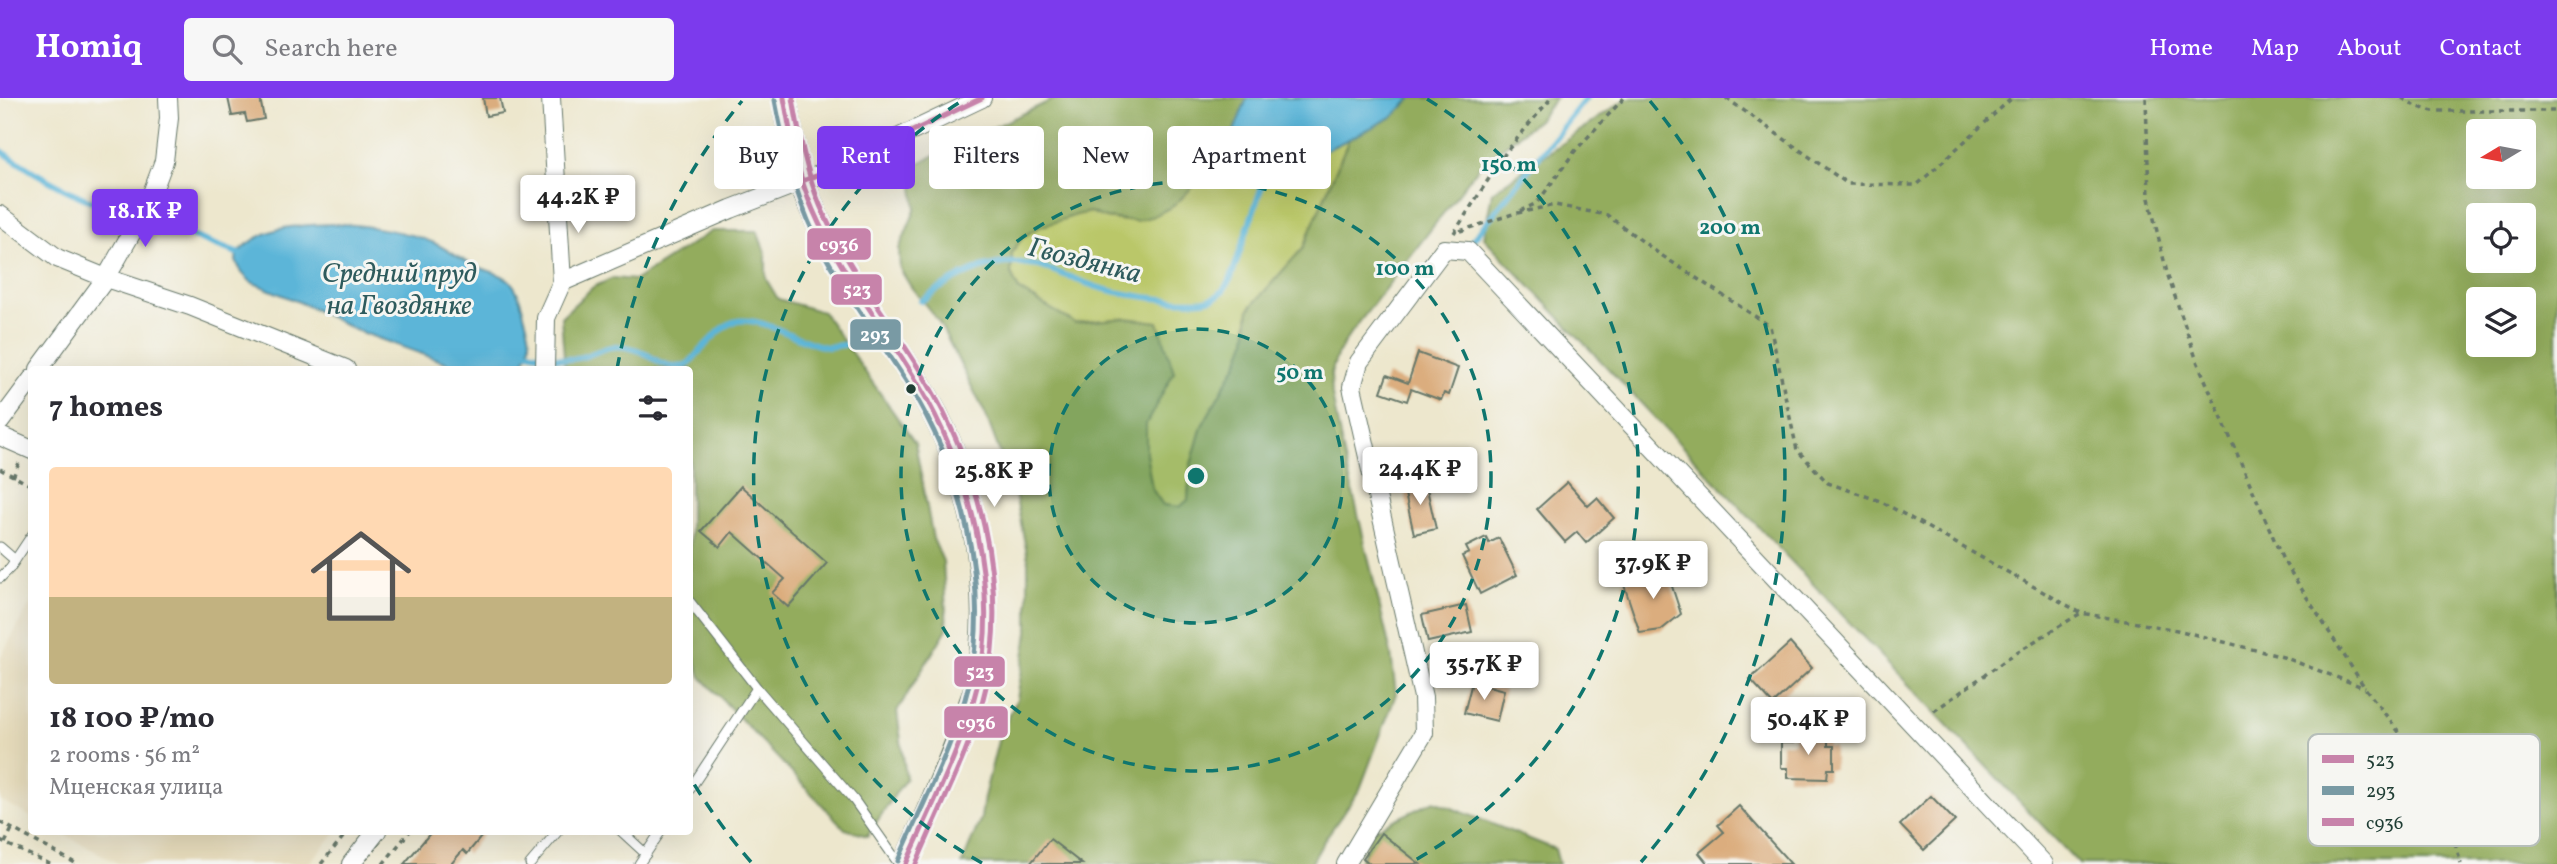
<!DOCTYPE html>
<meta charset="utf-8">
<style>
:root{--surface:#fff;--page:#f7f7f7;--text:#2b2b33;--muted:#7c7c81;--line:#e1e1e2;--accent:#7c3aed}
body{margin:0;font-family:Vollkorn,serif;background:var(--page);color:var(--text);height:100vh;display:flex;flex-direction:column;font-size:26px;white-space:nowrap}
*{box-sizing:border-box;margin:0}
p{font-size:23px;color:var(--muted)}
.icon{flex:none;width:38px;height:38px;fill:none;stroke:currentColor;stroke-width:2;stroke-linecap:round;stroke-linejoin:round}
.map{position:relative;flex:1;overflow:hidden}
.details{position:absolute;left:28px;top:268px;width:665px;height:469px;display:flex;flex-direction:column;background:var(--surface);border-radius:7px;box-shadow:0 7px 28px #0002}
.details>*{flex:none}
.hud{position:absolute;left:714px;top:28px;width:665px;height:63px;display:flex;gap:14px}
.needle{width:46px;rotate:260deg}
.controls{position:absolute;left:2466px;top:21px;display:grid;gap:14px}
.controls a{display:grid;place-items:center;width:70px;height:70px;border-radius:7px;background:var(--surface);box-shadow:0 7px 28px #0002;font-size:35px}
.price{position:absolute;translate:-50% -60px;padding:0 16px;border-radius:7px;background:#fff;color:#222;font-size:23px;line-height:46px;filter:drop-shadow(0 2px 4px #0008)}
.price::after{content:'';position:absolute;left:50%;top:42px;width:21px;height:16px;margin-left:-10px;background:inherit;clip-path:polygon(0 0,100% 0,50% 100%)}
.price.on{background:var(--accent);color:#fff}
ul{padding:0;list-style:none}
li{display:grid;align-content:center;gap:14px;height:371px;padding:0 21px}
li+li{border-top:2px solid var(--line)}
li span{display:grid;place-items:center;height:217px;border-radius:7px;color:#555}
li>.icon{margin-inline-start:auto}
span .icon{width:126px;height:126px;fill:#fffc;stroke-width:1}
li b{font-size:30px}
h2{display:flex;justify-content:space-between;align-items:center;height:84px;padding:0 21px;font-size:30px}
.pill{padding:0 24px;border-radius:7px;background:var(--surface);box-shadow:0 7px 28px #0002;font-size:24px;line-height:63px}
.pill.on{background:var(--accent);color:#fff}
header{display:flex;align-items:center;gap:42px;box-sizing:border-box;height:98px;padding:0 35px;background:var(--accent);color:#fff}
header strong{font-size:33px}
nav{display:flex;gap:38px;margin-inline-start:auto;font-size:24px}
.search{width:490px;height:63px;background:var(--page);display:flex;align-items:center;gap:18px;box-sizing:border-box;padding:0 24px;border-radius:7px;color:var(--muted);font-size:26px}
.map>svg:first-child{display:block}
.built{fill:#e5daba}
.green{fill:#bac769;stroke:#6c824e;stroke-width:2}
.forest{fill:#93ac5d;stroke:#597448;stroke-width:2;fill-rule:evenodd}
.water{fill:#5bb5d8;stroke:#3d7986;stroke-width:2}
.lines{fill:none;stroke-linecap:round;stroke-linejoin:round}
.stream{stroke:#5bb5d8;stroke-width:6}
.building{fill:#dbad7e}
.lane-casing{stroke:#67786a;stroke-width:11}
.street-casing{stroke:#67786a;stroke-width:20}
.secondary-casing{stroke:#67786a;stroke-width:27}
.path{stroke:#67786a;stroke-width:3.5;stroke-dasharray:5 5;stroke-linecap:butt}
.lane{stroke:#fff;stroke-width:9}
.street{stroke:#fff;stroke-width:18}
.secondary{stroke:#fff;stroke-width:24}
.bus-1-casing{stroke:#f6f6f2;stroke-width:10}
.bus-2-casing{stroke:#f6f6f2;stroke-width:10}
.bus-3-casing{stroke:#f6f6f2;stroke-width:10}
.bus-1{stroke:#c783aa;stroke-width:5}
.bus-2{stroke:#799aa4;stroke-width:5}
.bus-3{stroke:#c783aa;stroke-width:5}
.ring{fill:none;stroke:#0f766e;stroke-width:3.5;stroke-dasharray:12 9}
.bus-dot{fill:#1f3d34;stroke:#f6f6f2;stroke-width:2.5}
.labels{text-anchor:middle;stroke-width:6;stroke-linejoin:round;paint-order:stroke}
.water-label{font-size:28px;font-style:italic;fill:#2e5b5d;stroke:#f6f6f2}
.key{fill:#f6f6f2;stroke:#b6beb9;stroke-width:2}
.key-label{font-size:19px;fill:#1f3d34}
.centre{fill:#0f766e;stroke:#f6f6f2;stroke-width:3.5}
.ring-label{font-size:21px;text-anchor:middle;font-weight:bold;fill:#0f766e;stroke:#f6f6f2;stroke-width:6;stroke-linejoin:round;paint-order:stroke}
.line-badge{stroke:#f6f6f2;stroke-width:2.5}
.badge-label{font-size:19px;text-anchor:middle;font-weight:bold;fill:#fff}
</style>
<header>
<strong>Homiq</strong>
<div class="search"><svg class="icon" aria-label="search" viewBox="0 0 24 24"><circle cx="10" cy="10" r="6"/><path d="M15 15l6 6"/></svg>Search here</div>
<nav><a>Home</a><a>Map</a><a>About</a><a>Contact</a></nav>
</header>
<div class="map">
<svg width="2557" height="766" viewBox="0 0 2557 766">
<rect width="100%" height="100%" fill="#f6f6f2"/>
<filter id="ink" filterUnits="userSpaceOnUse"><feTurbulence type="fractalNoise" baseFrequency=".0143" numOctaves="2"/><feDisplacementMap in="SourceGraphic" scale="14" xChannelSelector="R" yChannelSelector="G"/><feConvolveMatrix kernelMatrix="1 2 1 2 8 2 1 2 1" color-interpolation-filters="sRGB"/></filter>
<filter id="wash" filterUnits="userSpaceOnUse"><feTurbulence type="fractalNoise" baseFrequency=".00686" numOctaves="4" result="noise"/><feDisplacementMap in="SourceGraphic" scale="28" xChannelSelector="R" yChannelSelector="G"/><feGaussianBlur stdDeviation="1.57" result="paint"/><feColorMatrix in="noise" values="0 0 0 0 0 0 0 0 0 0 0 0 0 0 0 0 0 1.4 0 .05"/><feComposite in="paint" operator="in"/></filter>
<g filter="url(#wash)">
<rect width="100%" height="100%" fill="#ede7cd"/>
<g class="built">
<polygon points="31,504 31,719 0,702 0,560"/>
<polygon points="58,733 337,733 308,766 119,766"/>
</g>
<polygon class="green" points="1234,33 1234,53 1239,62 1288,69 1349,41 1303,150 1249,211 1246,243 1239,262 1202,328 1190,370 1188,402 1180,409 1163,407 1152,391 1146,355 1146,326 1174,274 1125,220 1075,225 1019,192 1011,176 1012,154 1023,139 1037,130 1076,117 1090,114 1105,120 1125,123 1209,72"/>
<g class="forest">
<polygon points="1056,0 1247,0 1234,33 1209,72 1175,107 1154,118 1136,123 1105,120 1090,114 1076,117 1037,130 1023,139 1012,154 1011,176 1019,192 1075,225 1125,220 1158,224 1174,274 1146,326 1146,355 1152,391 1163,407 1180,409 1188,402 1190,370 1202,328 1239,262 1246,243 1249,211 1303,150 1349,41 1394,18 1412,0 1556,0 1538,22 1482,65 1348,239 1337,257 1331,276 1332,297 1341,344 1391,556 1396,596 1360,691 1325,741 1311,766 962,766 981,720 984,699 999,639 1017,601 1028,535 1028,461 1015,395 985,315 939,224 911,189 900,171 899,151 916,110 910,69"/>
<path d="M1627,0H2557V766H2079L1484,140L1492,94ZM2524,33V79H2478V33ZM2524,117V163H2478V117ZM2478,201H2524V247H2478Z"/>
<polygon points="712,133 757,133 766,157 766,181 778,201 823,214 915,345 933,441 943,463 947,531 897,613 906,680 867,738 845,731 701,579 690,545 690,271 565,271 561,219 593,189 613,180 635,182"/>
<polygon points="1434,703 1555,751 1559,766 1359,766 1373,732"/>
</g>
<g class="water">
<polygon points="1247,0 1412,0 1394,18 1349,41 1288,70 1267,73 1249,68 1239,62 1234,53 1234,33"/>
<path d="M334,126C360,126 410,134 434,145C448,151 461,163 476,168C486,173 502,175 510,183C520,194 522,210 526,223C532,243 533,256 517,271H464L355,232L306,207L251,184L242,175L236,163L237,155C267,126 295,128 334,126Z"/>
</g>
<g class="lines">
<g class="stream">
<path d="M0,52C39,79 79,102 125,115"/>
<polyline points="150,122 242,157"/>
<polyline points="1470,145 1586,0"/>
<path d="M921,203C946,185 977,166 1009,165C1038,163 1064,178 1091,187C1116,196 1189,208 1213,200C1222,197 1226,188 1231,180L1267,73L1272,68"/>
<path d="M524,253C540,256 556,262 572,261C596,259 601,244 630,250C654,254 654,271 686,268C699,255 713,236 729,226C753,211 802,247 827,249C832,249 838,247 844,247"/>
</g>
</g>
<g id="blocks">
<g class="building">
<polygon points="228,0 260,0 264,21 247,24 245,16 232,18"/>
<polygon points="483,0 500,0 503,15 486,18"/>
<polygon points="1418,255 1458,270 1449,297 1444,295 1441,302 1411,291 1407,303 1381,294 1387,277 1408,285"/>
<polygon points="1425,382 1436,431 1414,436 1403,387"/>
<polygon points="1567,384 1588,408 1597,400 1614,420 1586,445 1577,434 1565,444 1537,411"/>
<polygon points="741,388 827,465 788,509 772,495 785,481 732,434 720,449 701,433"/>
<polygon points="1486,439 1489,445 1499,440 1517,477 1480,496 1462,458 1469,455 1466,449"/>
<polygon points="1666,470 1681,516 1661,532 1640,535 1623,484"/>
<polygon points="1466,507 1472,534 1428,544 1422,517"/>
<polygon points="1790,545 1812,570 1773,606 1750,581"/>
<polygon points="1472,584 1504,592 1497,623 1464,615"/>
<polygon points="1794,635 1828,636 1828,648 1834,648 1834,671 1828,671 1827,681 1788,680 1788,670 1781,670 1781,645 1794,645"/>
<polygon points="1931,698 1955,723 1924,752 1900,727"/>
<polygon points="1739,708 1791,766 1708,766 1699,755 1724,734 1718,727"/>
<polygon points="432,733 486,733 467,756 463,752 451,766 404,766"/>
<polygon points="1381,735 1420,766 1370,766 1363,760"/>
<polygon points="1050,741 1082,766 1030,766"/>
</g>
</g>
</g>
<g filter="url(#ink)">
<use href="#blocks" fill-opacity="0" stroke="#67786a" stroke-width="2"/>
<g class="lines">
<defs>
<g id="lane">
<polyline points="0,449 15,462"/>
<polyline points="0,480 10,470 32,437"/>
<polyline points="690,504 757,590 854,702 899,766"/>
<polyline points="690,691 757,590"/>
<polyline points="621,733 646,756"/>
<polyline points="530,766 558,733"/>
<polyline points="639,766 661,733"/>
</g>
<g id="street">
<polyline points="0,117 57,160 106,180 190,208 346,271"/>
<polyline points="562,184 731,111 824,75 982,0"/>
<polyline points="39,271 106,180 148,106 164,63 169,20 168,0"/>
<polyline points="545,271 546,220 562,184 551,0"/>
<polyline points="0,324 32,281"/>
<polyline points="0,338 32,352"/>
<polyline points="351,766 377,733"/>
<polyline points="1346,766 1424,635 1423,599 1352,289 1359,264 1444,151 1468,153 2044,766"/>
</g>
<path id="secondary" d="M784,0C789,28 793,56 802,83C826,158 876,218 917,284C971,372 997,481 978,584C976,596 970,608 967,619C950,669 927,717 906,766"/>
</defs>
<use href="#lane" class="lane-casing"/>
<use href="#street" class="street-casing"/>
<use href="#secondary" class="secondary-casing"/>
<g class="path">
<polyline points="1726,0 1848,86 1917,87 2012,0"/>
<polyline points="2146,0 2149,100 2167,175 2197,263 2283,462 2365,590 2412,651 2446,712 2461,766"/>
<polyline points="2402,0 2418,9 2433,13 2557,13"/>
<polyline points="1520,113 1537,105 1575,53 1624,0"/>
<polyline points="1460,133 1513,116 1555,107 1607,117 1658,155 1770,228 1797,352 1828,385 1880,403 2081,515 2177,532 2283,559 2365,590"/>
<polyline points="1454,135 1506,54 1551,0"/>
<polyline points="0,371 32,388"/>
<polyline points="13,379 19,365"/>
<polyline points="1934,613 2017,554 2081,515"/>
<polyline points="0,724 77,766"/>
<polyline points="0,743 50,766"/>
<polyline points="5,745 12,731"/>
<polyline points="321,766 348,733"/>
<polyline points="383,766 410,733"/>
</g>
<use href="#lane" class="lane"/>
<use href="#street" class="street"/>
<use href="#secondary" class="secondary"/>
<defs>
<g id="bus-1">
<path d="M784,0C791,38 797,76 813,112C840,175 883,227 917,284C969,371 1002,489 977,589C962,650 931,709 906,766"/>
<polyline points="802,83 824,75 982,0"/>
</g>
<path id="bus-2" d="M775,2C784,49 794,94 815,138C841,191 877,237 908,286C962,372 991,485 969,586C956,642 921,709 898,763"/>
<path id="bus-3" d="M793,0C799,37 806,73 820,107C846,170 890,222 924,279C979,370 1009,484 986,589C973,647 939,711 916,766"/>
</defs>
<use href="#bus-1" class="bus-1-casing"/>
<use href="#bus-2" class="bus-2-casing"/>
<use href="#bus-3" class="bus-3-casing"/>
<use href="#bus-1" class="bus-1"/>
<use href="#bus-2" class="bus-2"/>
<use href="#bus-3" class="bus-3"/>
</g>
</g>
<circle cx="1196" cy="378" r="147" fill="#0f766e" fill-opacity=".12"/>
<g class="ring">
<circle cx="1196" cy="378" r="147"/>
<circle cx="1196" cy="378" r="295"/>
<path d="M982 765A442 442 0 0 1 965 1M1427 1A442 442 0 0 1 1410 765"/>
<path d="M751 764A589 589 0 0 1 691 681M617 271A589 589 0 0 1 742 3M1650 3A589 589 0 0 1 1641 764"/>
</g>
<circle class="bus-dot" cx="911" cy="291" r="6"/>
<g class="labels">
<g class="water-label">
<text transform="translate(1085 161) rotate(14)" y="10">Гвоздянка</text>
<text x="399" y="184">Средний пруд<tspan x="399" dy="32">на Гвоздянке</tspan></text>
</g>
</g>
<rect x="2308" y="636" width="232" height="112" rx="10" class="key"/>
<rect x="2322" y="657" width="32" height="8" fill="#c783aa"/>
<rect x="2322" y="688" width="32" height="9" fill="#799aa4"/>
<rect x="2322" y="720" width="32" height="8" fill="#c783aa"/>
<g class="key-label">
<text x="2366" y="668">523</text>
<text x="2366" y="699">293</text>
<text x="2366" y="731">с936</text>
</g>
<circle cx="1196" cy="378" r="10" class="centre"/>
<g class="ring-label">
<text x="1509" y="73">150 m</text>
<text x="1730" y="136">200 m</text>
<text x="1405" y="177">100 m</text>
<text x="1300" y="281">50 m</text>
</g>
<g class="line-badge">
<rect x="806" y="129" width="66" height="34" rx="7" fill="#c783aa"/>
<rect x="830" y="175" width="53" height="33" rx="7" fill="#c783aa"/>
<rect x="849" y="220" width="53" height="33" rx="7" fill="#799aa4"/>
<rect x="953" y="557" width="53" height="33" rx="7" fill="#c783aa"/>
<rect x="943" y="607" width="66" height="34" rx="7" fill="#c783aa"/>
</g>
<g class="badge-label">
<text x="839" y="153">с936</text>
<text x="857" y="198">523</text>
<text x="875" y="243">293</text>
<text x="980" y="580">523</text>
<text x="976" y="631">с936</text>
</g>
</svg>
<div class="controls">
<a><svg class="needle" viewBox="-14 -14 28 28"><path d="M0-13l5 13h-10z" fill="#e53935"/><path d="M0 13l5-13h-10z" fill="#7c7c81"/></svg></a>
<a><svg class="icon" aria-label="locate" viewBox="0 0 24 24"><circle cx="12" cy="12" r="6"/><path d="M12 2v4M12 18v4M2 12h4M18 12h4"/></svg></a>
<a><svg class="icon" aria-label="layers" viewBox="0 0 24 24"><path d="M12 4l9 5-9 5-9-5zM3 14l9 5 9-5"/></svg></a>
</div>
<b class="price" style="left:578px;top:137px">44.2K ₽</b>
<b class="price on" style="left:145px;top:151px">18.1K ₽</b>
<b class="price" style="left:1420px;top:409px">24.4K ₽</b>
<b class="price" style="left:994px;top:411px">25.8K ₽</b>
<b class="price" style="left:1653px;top:503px">37.9K ₽</b>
<b class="price" style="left:1484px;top:604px">35.7K ₽</b>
<b class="price" style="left:1808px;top:659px">50.4K ₽</b>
<div class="hud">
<a class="pill">Buy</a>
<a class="pill on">Rent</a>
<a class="pill">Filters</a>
<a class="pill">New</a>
<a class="pill">Apartment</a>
</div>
<section class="details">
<h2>7 homes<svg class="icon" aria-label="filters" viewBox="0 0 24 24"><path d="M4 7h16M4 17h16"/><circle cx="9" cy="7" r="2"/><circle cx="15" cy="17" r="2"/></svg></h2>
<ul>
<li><span style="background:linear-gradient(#ffd9b3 60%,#c2b280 0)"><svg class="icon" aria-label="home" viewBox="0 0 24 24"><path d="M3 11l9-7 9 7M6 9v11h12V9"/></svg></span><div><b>18 100 ₽/mo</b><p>2 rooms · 56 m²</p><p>Мценская улица</p></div></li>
</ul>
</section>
</div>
